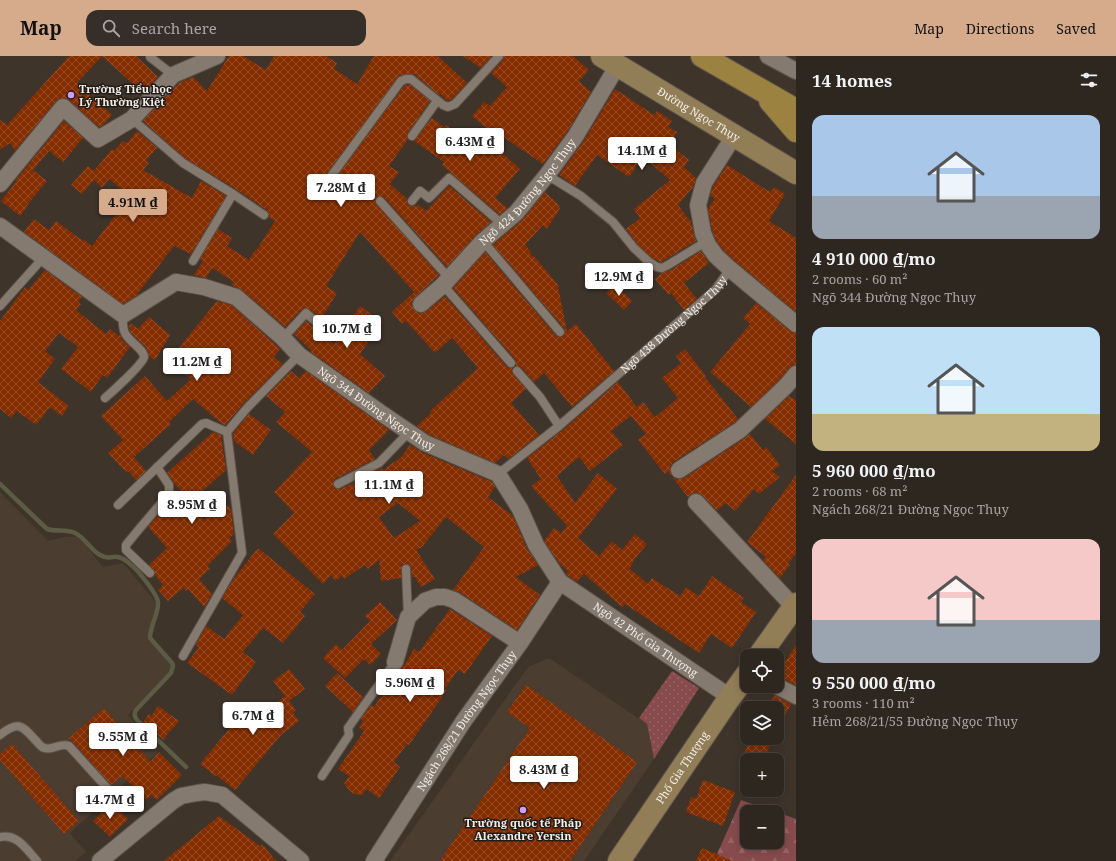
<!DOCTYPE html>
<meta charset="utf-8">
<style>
:root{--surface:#2e2720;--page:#362f29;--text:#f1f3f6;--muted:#a7a5a5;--line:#49443e;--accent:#d6ab8b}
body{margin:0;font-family:"Noto Serif",serif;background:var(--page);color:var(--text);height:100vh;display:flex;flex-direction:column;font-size:15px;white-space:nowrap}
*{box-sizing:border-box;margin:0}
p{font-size:13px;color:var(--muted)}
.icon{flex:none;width:22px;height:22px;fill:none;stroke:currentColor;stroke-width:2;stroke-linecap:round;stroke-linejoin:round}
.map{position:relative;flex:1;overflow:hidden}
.side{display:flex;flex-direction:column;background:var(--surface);width:320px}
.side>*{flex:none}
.fabs{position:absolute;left:740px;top:593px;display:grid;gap:8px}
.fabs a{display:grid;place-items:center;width:44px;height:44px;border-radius:8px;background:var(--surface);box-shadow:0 2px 10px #0003,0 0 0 1px var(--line);font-size:20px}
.price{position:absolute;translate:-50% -34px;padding:0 9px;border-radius:4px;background:#fff;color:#222;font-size:13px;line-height:26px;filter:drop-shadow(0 1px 2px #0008)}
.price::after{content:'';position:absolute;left:50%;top:24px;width:12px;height:9px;margin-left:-6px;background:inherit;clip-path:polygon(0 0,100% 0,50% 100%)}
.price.selected{background:var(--accent);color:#111}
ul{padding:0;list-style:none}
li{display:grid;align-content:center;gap:8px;height:212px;padding:0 16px}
li span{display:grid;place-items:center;height:124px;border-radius:12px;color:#555}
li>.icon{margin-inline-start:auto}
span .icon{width:72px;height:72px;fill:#fffc;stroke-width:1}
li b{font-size:17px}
h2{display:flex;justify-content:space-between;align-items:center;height:48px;padding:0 16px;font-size:17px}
header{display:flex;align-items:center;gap:24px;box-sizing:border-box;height:56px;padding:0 20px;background:var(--accent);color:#111}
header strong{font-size:19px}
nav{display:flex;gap:22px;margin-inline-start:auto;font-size:14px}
.search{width:280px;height:36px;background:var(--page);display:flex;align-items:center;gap:10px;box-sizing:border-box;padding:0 14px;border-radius:12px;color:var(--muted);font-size:15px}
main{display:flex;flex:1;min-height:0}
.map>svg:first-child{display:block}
.built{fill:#4b3d2f}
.forest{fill:url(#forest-firs)}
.park{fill:url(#park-dots)}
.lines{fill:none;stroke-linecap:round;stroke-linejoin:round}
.stream{stroke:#5c5b45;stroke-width:4.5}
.building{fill:url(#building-cross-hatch);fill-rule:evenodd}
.lane-casing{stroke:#5b524a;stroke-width:10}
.street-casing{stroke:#5b524a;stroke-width:18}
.secondary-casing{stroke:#5b524a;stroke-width:24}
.primary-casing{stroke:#5b524a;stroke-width:24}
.lane{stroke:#857a6f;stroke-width:8}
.street{stroke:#857a6f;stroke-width:16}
.secondary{stroke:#917e57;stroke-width:22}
.primary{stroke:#9c8240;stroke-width:22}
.poi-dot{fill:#d19dfe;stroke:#211c18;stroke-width:1.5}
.labels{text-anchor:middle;stroke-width:3;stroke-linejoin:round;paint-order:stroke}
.poi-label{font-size:11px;font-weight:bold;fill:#f3ede7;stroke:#211c18;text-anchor:start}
.street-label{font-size:11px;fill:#f3ede7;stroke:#211c18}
</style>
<header>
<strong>Map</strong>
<div class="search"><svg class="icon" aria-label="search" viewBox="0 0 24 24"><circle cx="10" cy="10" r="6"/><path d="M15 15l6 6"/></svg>Search here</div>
<nav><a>Map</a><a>Directions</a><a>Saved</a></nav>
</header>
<main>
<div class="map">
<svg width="796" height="805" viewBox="0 0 796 805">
<defs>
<pattern id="forest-firs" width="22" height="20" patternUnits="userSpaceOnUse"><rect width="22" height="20" fill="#874b4d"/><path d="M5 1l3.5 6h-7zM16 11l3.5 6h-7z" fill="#986567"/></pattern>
<pattern id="park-dots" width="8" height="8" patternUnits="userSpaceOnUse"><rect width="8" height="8" fill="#874b4d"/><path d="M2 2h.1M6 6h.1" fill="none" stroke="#986567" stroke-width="1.8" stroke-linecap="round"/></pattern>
<pattern id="building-cross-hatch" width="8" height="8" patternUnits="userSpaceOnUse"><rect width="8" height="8" fill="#832d00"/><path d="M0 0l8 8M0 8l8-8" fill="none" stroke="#954c25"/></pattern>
</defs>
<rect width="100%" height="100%" fill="#3e342a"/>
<g class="built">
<polygon points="0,436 48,485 65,481 76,481 83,486 103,511 123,507 159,550 150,582 175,611 128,659 158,696 70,777 86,796 75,805 0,805"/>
<polygon points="549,602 647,668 654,703 584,805 390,805 528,611"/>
</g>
<polygon class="forest" points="741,744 776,756 747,756 747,786 777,786 777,756 796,763 796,805 714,805"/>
<polygon class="park" points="672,615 699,632 654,703 647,668 639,662"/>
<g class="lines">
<path class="stream" d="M0,428L47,473C56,476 66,473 75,477C85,482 90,493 100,499C108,504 110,500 118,501C122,502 128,506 131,509C138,514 157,538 158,546C159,557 150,570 150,582L172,607L173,610L171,617L136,654C134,658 134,660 137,664L186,711"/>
</g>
<g class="building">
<polygon points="69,0 102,0 77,27 112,59 103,69 99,71 69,44 65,42 60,42 56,45 15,95 10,87 0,94 0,64 7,69"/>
<polygon points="102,0 136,0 158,21 143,37"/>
<polygon points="229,0 243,0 266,14 274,0 326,0 337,7 334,13 357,28 374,0 438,0 467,27 452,43 448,45 440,38 439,39 414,18 406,18 399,20 325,120 324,123 325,127 328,128 331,128 333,126 404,30 409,28 430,45 408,77 407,80 408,83 389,110 399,116 390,128 407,143 407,147 409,150 415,150 417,151 419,149 426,155 449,130 491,166 476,179 447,211 384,141 381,140 377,141 375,143 375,146 439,219 415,241 412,245 412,250 414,254 418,257 423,257 427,255 445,240 507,311 510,312 512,312 512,316 513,318 526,333 511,347 539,379 508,403 504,399 495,407 430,379 417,370 431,357 430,355 478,312 452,282 435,297 406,265 402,268 392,256 414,236 360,176 326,230 337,237 321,263 310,253 305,252 302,253 285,271 242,234 231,229 234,226 212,212 206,222 194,219 203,205 200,203 218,173 232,182 227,190 249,204 255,194 256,195 275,165 269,161 269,157 267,154 236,133 186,103 143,65 179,27 193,21 207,35"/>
<polygon points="463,0 492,0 481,12"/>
<polygon points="504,0 573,0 589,14 579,25 591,36 567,76 543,108 496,76 493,78 472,60 484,46 490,50 507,31 491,17 503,4"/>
<polygon points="615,33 654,59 657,55 672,65 668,71 677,76 669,88 689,104 684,111 696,122 693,131 678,149 691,166 694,179 696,185 661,206 652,202 639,190 626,173 640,162 634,153 670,124 643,101 629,121 597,99 575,130 559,119 583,86"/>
<polygon points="432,62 444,71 446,69 465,83 479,95 488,84 520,113 495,142 507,152 500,159 442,109 444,106 414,85"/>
<polygon points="64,65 83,82 63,106 49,95 33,114 47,125 27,149 28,150 20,160 1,145 16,126 15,125"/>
<polygon points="137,75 157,92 146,104 149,107 143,114 192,142 201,125 226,140 191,198 174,190 136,240 123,248 24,176 34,163 49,174 56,165 83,185 83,183 92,190 120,153 117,151 126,137 109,123 102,132 94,124 82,138 71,129 88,110 94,115 112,93 114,95 123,85 127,87"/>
<polygon points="727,109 770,136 774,131 785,138 769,165 796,182 796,256 736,206 723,194 716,184 712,174 708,153 715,142 710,140 713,131"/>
<polygon points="545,136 560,150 559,151 560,153 547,173 543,169 525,189 531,196 530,198 533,201 534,200 559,230 558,231 567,275 576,268 614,315 572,351 544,317 534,326 521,311 518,310 516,310 516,306 515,303 453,232 485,196 556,280 561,281 564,280 565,275 564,272 493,189 522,164"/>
<polygon points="701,195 709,207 684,227 697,243 684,254 671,237 669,239 655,223 662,217 671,214"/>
<polygon points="45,214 82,241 78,246 81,248 76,254 106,278 110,273 119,280 120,279 122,284 130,291 107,322 103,319 91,336 61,313 78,291 59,277 45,295 55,303 38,326 69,350 62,360 50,351 36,369 17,355 11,362 0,353 0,265 25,231 28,234"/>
<polygon points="615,228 632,245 624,254 606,237"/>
<polygon points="217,245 231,249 276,289 280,293 274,301 283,308 243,348 225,369 222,368 193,343 169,366 171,368 134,401 146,415 136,424 128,415 126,416 108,397 123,384 101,360 145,320 167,345 191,323 178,313 183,306 181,297 177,294"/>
<polygon points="756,247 790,275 796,277 796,309 792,309 789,312 779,324 751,351 710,316 750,268 743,262"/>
<polygon points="360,250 382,266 360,298 385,320 369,337 311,296 312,295 294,278 306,265 334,288"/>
<polygon points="149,261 170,279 155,304 149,300 146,291 131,277 129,270 130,267 138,273"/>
<polygon points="685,293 706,320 705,321 738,363 734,367 673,406 670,410 670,414 671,420 675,423 679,423 684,422 745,382 750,378 763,394 766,391 780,409 772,415 780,421 759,438 754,433 735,455 726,447 717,454 703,440 699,437 693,437 690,439 688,441 668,416 665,418 638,384 646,378 631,360 611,375 623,389 590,415 579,401 557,420 575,447 598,417 617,433 578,482 599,500 612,485 622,494 635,478 647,488 634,504 630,513 648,528 652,522 680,540 686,531 699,540 712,520 744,542 741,546 756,556 732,592 711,578 699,597 625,548 622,551 584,518 577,526 567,519 566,517 568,515 560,508 544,485 554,472 561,477 567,470 531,430 541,423 527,402 563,374 618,326 637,351 643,346 655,361 678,342 662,322 681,307 676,300"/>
<path d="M291,315L299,322L306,315L389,374L369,394L375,403L335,423L333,428L335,433H341L382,412L383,414L401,401L410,389L421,396L492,426L495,431L488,441L513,460L527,493L538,509L516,521L540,539L517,574L459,536L453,534L484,491L446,461L422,491L416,494L435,523L421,531L415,521H412L411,510L406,508H403L401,511V522L381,525L379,504L368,513L365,509L344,523L342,520L335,525L331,519L323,528L273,478L294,457L274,436L312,396L276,366L285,356L266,340ZM398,447L420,465L394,482L379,461Z"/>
<polygon points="789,340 796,345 796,388 765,363"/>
<polygon points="249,358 271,374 253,399 234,385 233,378"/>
<polygon points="213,376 221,379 226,414 189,447 204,463 228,449 231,455 234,478 229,482 232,485 207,510 210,513 199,523 212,538 205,550 204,551 188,533 186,535 183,532 168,545 158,534 163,529 155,519 155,515 149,509 167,492 148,471 155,463 183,437 174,427 167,417"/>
<polygon points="796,419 796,497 788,508 790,509 780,522 763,504 766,501 747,486"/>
<polygon points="258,492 315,538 300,556 305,560 283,587 263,572 243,596 256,606 232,639 187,607 199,591 196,589 206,570 224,583 243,559 222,542 235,521"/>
<polygon points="380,546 397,564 371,588 381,598 370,609 364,603 345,622 323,602 336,588 342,594 370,565 365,560"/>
<polygon points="450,553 492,580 465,618 458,614 445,633 447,634 436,650 409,689 407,688 394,706 400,711 379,742 366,733 362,739 354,738 349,734 344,727 349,720 338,713 364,675 359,671 363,666 361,663 371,649 374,651 399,614 402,613 414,593 419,596"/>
<polygon points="796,589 796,629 781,622 777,621 777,618"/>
<polygon points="289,613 305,633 289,645 296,654 293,657 299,665 281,679 235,734 216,719 215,720 200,708 243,656 254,665 285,640 273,625"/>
<polygon points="337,617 363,641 353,656 325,630"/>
<polygon points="526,629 637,706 570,805 440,805 530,672 507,656"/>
<polygon points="774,639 791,648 777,675 777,652 768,652"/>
<polygon points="158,650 179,665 171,675 170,674 164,684 142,668 149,658 151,660"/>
<polygon points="104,652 150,706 159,696 182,719 157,744 151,739 147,744 122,720 111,729 73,686 68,683"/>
<polygon points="750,682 774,682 763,704 742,704"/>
<polygon points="12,688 79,765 64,778 0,704 0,698"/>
<polygon points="703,724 735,736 723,770 686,756 691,741 696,743"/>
<polygon points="111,747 128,763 110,781 93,765"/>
<polygon points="219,760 260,790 262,788 276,805 164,805"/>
<polygon points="702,792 733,805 696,805"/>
</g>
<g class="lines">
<defs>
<g id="lane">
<polyline points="150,0 150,1 173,19"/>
<polyline points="132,63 183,107 233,138 264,159"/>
<polyline points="412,80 437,45"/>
<polyline points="547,119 581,140 613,166 634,192 649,206 657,211 662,212 668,209 707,185"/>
<polyline points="329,123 401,25 406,23 411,23 443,49 448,51 455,48 499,0"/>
<polyline points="380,145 449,222"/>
<polyline points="412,145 420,135 429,142 449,122 502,168"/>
<polyline points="483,185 560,276"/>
<polyline points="193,205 233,138"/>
<polyline points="443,229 511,307"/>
<polyline points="0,250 43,202"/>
<polyline points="283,282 306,257 325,274"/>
<polyline points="517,315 540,341 559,370"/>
<path d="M105,342C112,336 143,308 144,301C144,293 128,285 125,277C122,271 123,265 123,259"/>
<path id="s1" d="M498,418L559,370L715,234L730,213"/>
<polyline points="338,428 379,407 409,376"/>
<polyline points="118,449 202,368 206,367 227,376"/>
<polyline points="406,513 408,561"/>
<polyline points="150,517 126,494 126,489 140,472 169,438 169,429 157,411"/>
<polyline points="183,600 242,497 227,376 247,352 299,299"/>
<path d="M0,679C20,663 23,671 38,687C40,689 42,692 45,692C53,695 60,686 69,690L107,732"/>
<polyline points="322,720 349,679 348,672 395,606"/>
<path d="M0,781C17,777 27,794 37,805"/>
</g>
<g id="street">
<polyline points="768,0 796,15"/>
<polyline points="734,80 704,127 698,149 703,177 708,189 716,200 730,213 796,268"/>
<polyline points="0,128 63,51 98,83 132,63 173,19 217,0"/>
<path id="s2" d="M0,170L123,259L176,226L204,231L236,241L283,282L299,299L381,357L425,387L498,418L520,453L536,489L560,526L730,641"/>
<path id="s3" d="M421,248L443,229L483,185L516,157L547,119L575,81L618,9"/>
<polyline points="679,414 740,374 786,330 796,318"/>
<polyline points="696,446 794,551"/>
<polyline points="395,606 408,561 425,545 436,541 445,541 454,544 520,587"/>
<polyline points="777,630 796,640"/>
<polyline points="100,805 173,745 181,740 197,737 205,736 222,739 301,805"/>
<path id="s4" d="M374,805L463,666L520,587L560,526"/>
</g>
<g id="secondary">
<path id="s5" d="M602,0L796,117"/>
<polyline points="759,600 796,548"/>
<path id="s6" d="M619,805L726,647L747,618"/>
</g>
<g id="primary">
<polyline points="702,0 796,54"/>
<polyline points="770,45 796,75"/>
</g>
</defs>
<use href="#lane" class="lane-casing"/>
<use href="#street" class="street-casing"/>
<use href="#secondary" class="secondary-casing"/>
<use href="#primary" class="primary-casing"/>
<use href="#lane" class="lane"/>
<use href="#street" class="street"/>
<use href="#secondary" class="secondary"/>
<use href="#primary" class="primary"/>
</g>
<g class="poi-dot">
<circle cx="71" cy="39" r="4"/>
<circle cx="523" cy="754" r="4"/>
</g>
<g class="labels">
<g class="poi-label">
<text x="79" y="37">Trường Tiểu học<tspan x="79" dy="13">Lý Thường Kiệt</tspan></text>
<text x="523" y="771" text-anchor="middle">Trường quốc tế Pháp<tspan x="523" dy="13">Alexandre Yersin</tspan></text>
</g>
<g class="street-label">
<text dy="4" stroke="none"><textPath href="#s5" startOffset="113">Đường Ngọc Thụy</textPath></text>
<text dy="4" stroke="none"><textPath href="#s3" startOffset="155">Ngõ 424 Đường Ngọc Thụy</textPath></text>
<text dy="4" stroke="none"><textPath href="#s1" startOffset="231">Ngõ 438 Đường Ngọc Thụy</textPath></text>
<text dy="4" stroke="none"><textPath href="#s2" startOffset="456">Ngõ 344 Đường Ngọc Thụy</textPath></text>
<text dy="4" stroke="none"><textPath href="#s2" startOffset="823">Ngõ 42 Phố Gia Thượng</textPath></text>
<text dy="4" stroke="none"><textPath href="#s4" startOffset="168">Ngách 268/21 Đường Ngọc Thụy</textPath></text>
<text dy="4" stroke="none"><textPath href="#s6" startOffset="113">Phố Gia Thượng</textPath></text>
</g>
</g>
</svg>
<div class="fabs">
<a><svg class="icon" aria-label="locate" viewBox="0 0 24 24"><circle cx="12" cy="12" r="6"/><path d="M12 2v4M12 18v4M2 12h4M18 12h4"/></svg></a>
<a><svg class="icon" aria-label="layers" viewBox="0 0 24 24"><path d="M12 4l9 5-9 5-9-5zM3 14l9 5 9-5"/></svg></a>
<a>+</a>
<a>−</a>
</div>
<b class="price" style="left:470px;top:106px">6.43M ₫</b>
<b class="price" style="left:642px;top:115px">14.1M ₫</b>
<b class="price" style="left:341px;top:152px">7.28M ₫</b>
<b class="price selected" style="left:133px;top:167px">4.91M ₫</b>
<b class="price" style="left:619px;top:241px">12.9M ₫</b>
<b class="price" style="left:347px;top:293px">10.7M ₫</b>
<b class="price" style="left:197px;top:326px">11.2M ₫</b>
<b class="price" style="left:389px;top:449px">11.1M ₫</b>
<b class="price" style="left:192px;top:469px">8.95M ₫</b>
<b class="price" style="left:410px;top:647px">5.96M ₫</b>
<b class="price" style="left:253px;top:680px">6.7M ₫</b>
<b class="price" style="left:123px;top:701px">9.55M ₫</b>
<b class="price" style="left:544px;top:734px">8.43M ₫</b>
<b class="price" style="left:110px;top:764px">14.7M ₫</b>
</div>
<section class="side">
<h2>14 homes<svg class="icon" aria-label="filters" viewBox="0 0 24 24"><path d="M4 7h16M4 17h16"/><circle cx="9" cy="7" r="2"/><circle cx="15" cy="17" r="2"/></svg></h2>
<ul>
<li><span style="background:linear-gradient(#a9c7e8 65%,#9aa5b1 0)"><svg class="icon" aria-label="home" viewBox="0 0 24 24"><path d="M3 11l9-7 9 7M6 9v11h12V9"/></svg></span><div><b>4 910 000 ₫/mo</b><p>2 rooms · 60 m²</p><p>Ngõ 344 Đường Ngọc Thụy</p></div></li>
<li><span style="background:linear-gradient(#bfe0f5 70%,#c2b280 0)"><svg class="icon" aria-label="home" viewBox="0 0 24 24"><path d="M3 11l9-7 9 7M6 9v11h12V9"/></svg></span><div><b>5 960 000 ₫/mo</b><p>2 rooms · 68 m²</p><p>Ngách 268/21 Đường Ngọc Thụy</p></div></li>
<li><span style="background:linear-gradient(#f6c9c9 65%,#9aa5b1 0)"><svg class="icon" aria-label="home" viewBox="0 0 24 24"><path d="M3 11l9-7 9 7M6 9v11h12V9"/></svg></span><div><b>9 550 000 ₫/mo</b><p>3 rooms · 110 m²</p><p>Hẻm 268/21/55 Đường Ngọc Thụy</p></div></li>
</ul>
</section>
</main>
